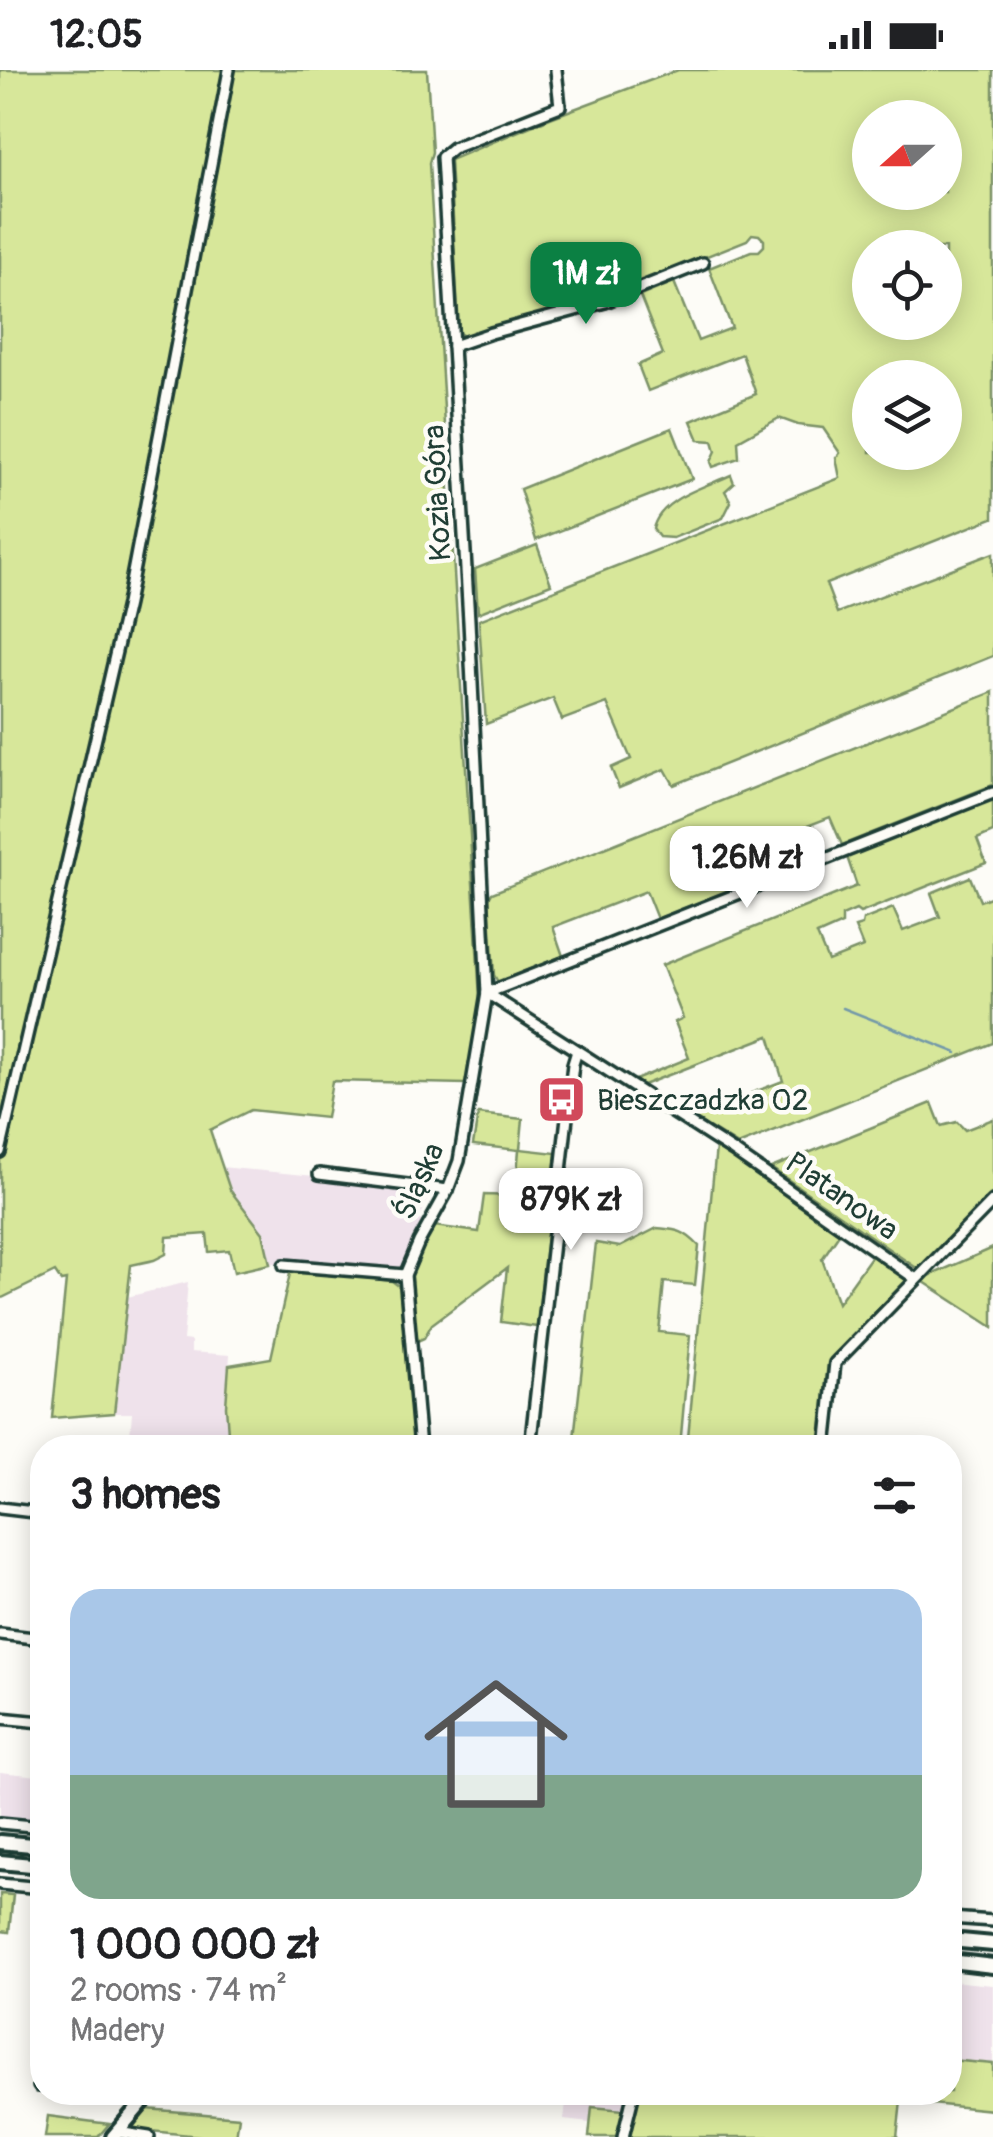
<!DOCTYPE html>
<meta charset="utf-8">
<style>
:root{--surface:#fff;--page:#f6f6f6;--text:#202124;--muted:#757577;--accent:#0b8043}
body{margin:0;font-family:Pangolin,sans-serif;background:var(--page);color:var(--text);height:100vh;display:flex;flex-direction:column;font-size:38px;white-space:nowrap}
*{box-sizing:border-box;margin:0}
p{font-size:32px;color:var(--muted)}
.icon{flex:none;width:55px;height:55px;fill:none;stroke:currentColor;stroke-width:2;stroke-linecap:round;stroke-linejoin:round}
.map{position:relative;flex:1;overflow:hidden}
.details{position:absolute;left:30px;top:1365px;width:932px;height:670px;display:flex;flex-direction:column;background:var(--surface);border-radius:40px;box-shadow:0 5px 25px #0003}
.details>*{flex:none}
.needle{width:65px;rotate:249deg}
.tools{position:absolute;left:852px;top:30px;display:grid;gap:20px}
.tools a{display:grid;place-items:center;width:110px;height:110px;border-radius:50%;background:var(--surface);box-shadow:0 5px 25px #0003;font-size:50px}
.price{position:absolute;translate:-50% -85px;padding:0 22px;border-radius:20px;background:#fff;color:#222;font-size:32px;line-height:65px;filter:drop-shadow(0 2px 5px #0008)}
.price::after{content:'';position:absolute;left:50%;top:60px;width:30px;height:22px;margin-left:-15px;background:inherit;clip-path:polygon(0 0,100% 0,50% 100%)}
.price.on{background:var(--accent);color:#fff}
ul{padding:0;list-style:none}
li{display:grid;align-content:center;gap:20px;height:530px;padding:0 40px}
li span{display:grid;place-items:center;height:310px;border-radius:30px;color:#555}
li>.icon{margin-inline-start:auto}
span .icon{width:180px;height:180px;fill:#fffc;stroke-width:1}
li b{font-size:42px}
h2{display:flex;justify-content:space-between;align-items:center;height:120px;padding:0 40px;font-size:42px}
.status{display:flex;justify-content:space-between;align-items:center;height:70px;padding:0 50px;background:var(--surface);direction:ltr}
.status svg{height:28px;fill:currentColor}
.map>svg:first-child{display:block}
.built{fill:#efe2eb}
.green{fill:#d7e79a;stroke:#7b9267;stroke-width:2.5;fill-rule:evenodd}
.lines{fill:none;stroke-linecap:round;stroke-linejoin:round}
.stream{stroke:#7399a9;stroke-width:2.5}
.street-casing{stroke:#1f3d34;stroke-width:16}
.secondary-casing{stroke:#1f3d34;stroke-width:20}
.street{stroke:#fdfcf7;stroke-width:9}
.secondary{stroke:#fdfcf7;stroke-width:12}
.labels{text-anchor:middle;stroke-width:9;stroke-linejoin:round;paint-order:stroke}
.street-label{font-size:30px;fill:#1f3d34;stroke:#fdfcf7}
.poi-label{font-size:30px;fill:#1f3d34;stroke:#fdfcf7;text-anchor:start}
</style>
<div class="status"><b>12:05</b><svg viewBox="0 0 49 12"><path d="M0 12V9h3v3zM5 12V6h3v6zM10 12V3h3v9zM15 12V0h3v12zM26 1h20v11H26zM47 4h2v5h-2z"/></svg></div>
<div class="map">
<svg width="993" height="2067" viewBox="0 0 993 2067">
<rect width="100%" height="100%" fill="#fdfcf7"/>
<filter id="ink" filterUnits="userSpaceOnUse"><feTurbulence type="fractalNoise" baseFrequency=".01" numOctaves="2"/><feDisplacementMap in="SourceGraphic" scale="20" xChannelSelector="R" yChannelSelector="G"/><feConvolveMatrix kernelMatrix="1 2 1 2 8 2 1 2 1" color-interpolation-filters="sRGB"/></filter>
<g filter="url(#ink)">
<g class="built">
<polygon points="221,1097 335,1108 336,1111 430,1123 419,1150 426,1152 405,1195 395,1199 290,1190 270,1194 263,1163 230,1120"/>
<polygon points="188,1212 183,1270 191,1271 191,1282 230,1285 226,1336 228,1363 232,1366 231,1377 129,1377 132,1343 114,1343 127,1227"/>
<polygon points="0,1702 38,1706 33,1751 0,1747"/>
<polygon points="950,1911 993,1915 993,1994 950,1990"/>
<polygon points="567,2023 628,2023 624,2040 593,2037 590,2053 564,2050"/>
</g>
<g class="green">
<polygon points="0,0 427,0 432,82 429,93 480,928 466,1014 332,1011 326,1048 251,1040 210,1060 230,1120 263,1163 270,1194 234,1202 229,1180 209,1182 207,1164 167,1167 166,1184 154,1190 131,1195 114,1343 52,1348 66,1210 61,1211 55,1202 0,1229"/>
<path d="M678,0H993V448L826,514L837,543L993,483V586L674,715L665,699L619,718L611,698L631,689L607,633L562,650L553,628L486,654L479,550L840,408L836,388L840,383L823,358L798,355L779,348L738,371L739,388L713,397L711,392L716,381L713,371L699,370L691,351L756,324L742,284L648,321L638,295L663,284L640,226L674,212L698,271L732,258L709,198L751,181H759L764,176V170L759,165L752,164L747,170L612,224L504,253L465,267L459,263L450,90L550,48ZM870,48H945V122H870ZM870,178H945V252H870ZM870,308H945V382H870Z"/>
<polygon points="672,358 692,409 536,470 520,419"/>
<path d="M731,405L734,413L725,421L731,432L723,448L673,468L659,467L653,459C660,428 705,417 731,405Z"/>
<polygon points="537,475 551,514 478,543 475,499"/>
<polygon points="993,622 993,715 842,775 830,747 748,779 759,809 657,849 646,821 553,857 563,886 498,912 494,905 489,828 492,823"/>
<polygon points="993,729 993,762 977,769 986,793 860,843 856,840 842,846 842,854 817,865 828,891 863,877 855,857 862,855 863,850 893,838 903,861 940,847 931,823 970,807 980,831 993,826 993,973 738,1075 691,1046 783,1011 769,966 643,1015 635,1010 689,988 675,952 683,948 662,895 857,816 847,787"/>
<polygon points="932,1033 941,1056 957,1052 965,1060 993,1049 993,1123 918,1199 771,1098"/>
<polygon points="478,1044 523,1049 520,1079 556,1083 537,1257 501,1252 507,1198 432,1254 424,1268 415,1272 411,1202 434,1156 479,1162 484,1125 515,1126 519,1080 473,1075"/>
<polygon points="716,1077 841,1161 822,1189 838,1233 873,1184 909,1209 828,1293 819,1377 687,1378"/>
<path d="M657,1158C676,1160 683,1159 699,1176L695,1215L664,1212L659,1262L690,1265L680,1377H573L596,1173L620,1177Z"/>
<polygon points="993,1178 993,1257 924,1212 929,1206"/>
<polygon points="291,1199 392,1211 404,1220 416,1377 269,1377 228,1363 226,1336 229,1295 271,1288"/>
<polygon points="0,1824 13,1825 9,1862 0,1861"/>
<polygon points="950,1990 993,1994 993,2040 901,2031 897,2067 628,2067 640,2023 950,2022"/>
<polygon points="592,2037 624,2040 617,2067 589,2067"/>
<polygon points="147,2039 239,2047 236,2067 209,2067 131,2059"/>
<polygon points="48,2046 109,2054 98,2067 45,2067"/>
</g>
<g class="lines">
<polyline class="stream" points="843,938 957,983"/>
<defs>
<g id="street">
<polyline points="453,276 491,263 605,232 703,193"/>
<polyline points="487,923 993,723"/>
<polyline points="487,923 733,1081 916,1209"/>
<polyline points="0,1082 127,534 229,0"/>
<polyline points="319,1104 448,1120"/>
<polyline points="284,1195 405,1205"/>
<polyline points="420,1378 405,1205 419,1172 448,1120 459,1091 487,923 469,551 442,87 453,78 560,36 556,0"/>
<polyline points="530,1378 573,994 577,981"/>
<polyline points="826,1378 835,1293 993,1131"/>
<polyline points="0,1438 42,1443"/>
<polyline points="0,1564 42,1569"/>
<polyline points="0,1648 42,1652"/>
<polyline points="0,1753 42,1757"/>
<polyline points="0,1814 42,1818"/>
<polyline points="950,1848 993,1851"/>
<polyline points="39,2016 42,2016"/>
<polyline points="91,2022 145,2029"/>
<polyline points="117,2062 149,2067"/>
<polyline points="623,2067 634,2022"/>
</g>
<g id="secondary">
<polyline points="0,1772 42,1776"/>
<polyline points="0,1792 42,1796"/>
<polyline points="950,1870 993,1874"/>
<polyline points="950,1891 993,1896"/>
<polyline points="113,2067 151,2022"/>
</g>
</defs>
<use href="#street" class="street-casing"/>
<use href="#secondary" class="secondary-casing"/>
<use href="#street" class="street"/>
<use href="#secondary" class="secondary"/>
</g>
</g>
<defs>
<symbol id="bus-square" viewBox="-11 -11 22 22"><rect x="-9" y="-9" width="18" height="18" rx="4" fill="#d1495b" stroke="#fdfcf7"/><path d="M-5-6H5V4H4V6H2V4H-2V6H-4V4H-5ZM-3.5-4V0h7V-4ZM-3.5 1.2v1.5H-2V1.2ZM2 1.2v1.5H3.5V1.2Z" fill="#fff"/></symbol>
</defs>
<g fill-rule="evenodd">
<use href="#bus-square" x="534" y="1002" width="55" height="55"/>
</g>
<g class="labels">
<g class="street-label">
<text transform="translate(437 423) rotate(-93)" y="10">Kozia Góra</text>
<text transform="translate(419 1111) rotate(-66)" y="10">Śląska</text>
<text transform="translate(842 1126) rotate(35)" y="10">Platanowa</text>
</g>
<g class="poi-label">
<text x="597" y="1040">Bieszczadzka 02</text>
</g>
</g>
</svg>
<div class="tools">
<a><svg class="needle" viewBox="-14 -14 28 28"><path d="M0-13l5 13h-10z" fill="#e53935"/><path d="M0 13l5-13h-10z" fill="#757577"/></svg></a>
<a><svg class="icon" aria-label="locate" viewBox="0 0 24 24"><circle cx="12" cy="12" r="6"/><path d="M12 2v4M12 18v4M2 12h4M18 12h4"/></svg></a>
<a><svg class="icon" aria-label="layers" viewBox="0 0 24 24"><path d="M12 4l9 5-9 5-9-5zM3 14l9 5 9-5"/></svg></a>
</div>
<b class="price on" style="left:586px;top:257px">1M zł</b>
<b class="price" style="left:747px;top:841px">1.26M zł</b>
<b class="price" style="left:571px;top:1183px">879K zł</b>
<section class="details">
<h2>3 homes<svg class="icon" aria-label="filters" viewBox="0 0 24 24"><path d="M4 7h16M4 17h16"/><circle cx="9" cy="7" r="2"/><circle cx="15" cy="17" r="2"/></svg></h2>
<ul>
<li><span style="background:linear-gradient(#a9c7e8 60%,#7fa58c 0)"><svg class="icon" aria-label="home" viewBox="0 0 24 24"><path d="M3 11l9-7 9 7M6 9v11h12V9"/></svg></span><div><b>1 000 000 zł</b><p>2 rooms · 74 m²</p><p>Madery</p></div></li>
</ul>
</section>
</div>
